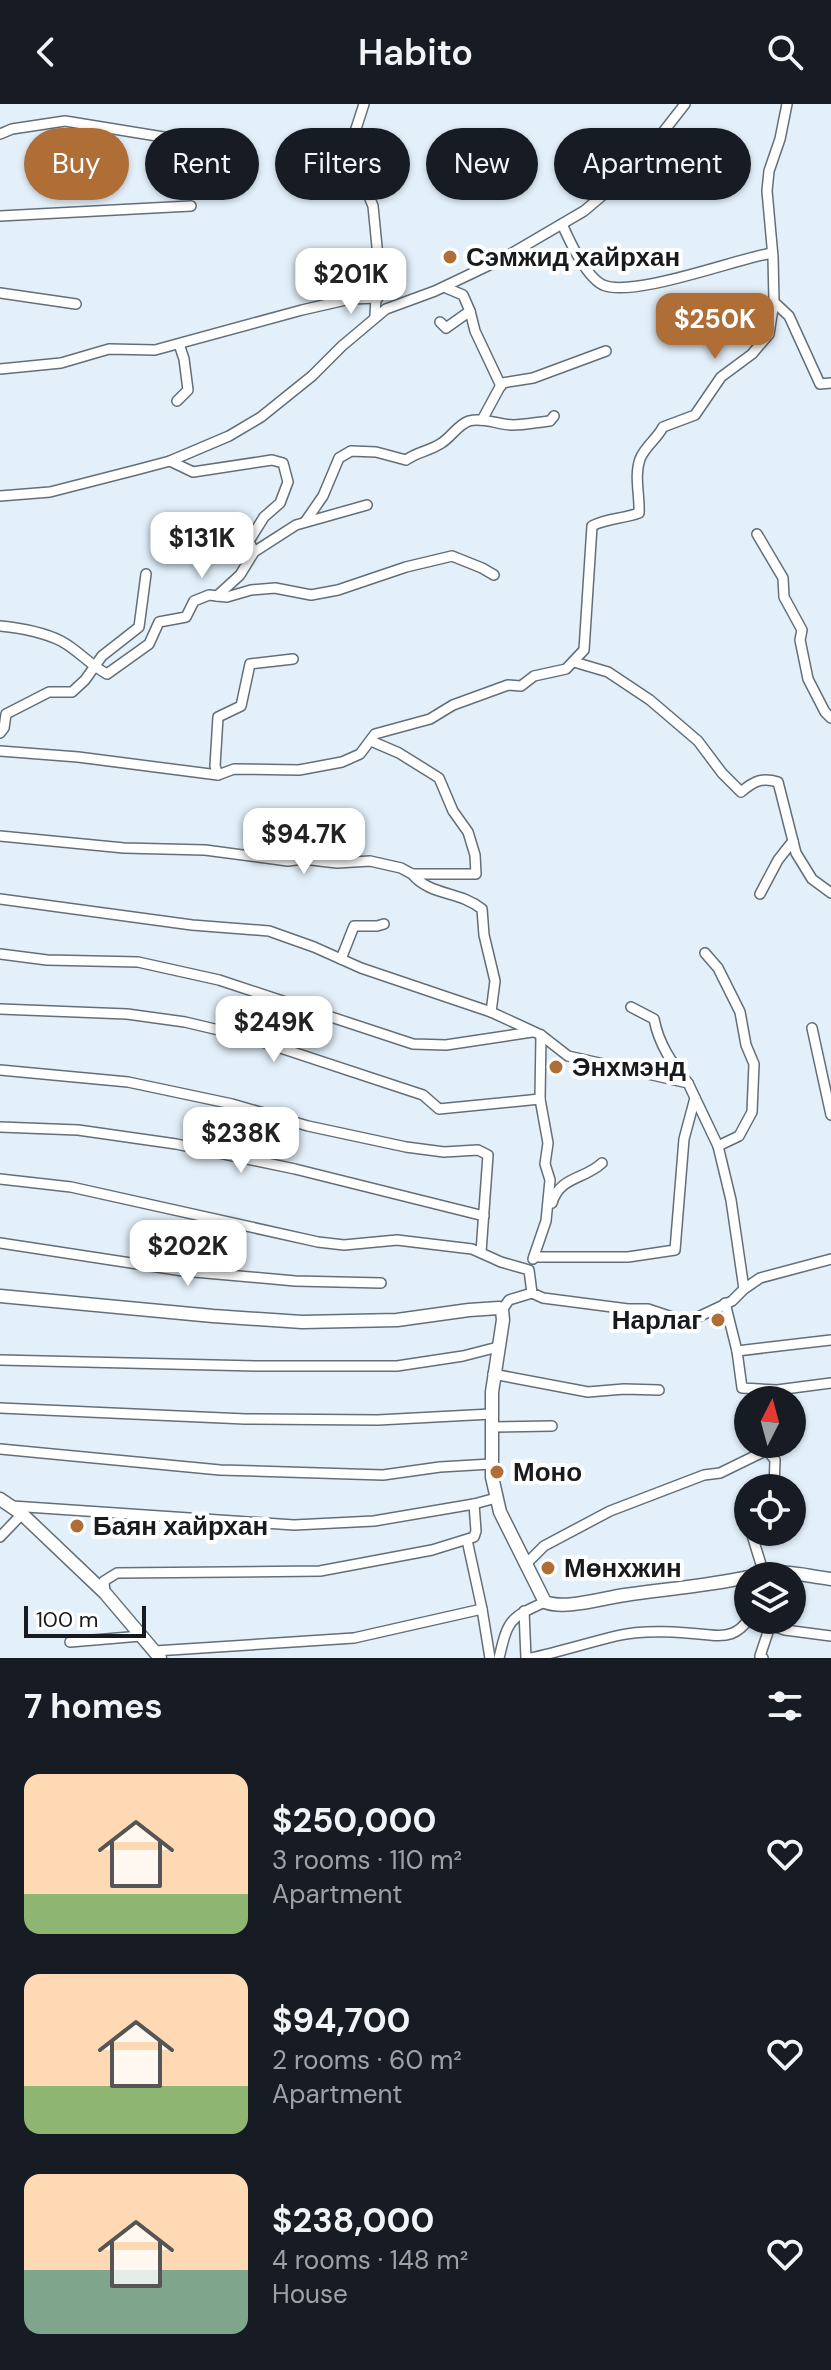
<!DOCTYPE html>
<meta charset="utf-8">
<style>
:root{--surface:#171b24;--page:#20242c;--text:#f1f3f6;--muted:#9ea1a6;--accent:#ae6e36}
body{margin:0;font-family:"DM Sans",sans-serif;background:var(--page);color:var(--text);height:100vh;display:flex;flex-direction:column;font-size:30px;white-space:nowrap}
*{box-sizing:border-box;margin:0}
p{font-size:26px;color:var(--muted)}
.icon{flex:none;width:44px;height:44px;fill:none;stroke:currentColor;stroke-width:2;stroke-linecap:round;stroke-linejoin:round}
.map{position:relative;height:1554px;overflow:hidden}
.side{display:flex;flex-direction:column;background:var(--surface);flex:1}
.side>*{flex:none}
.top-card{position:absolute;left:24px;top:24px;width:784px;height:72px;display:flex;gap:16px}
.needle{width:52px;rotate:6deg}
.fabs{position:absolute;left:734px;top:1282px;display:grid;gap:16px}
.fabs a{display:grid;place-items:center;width:72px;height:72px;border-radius:50%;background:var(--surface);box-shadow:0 2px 6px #0004;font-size:40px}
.scale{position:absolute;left:24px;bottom:20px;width:122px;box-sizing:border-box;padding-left:8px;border:4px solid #171b1f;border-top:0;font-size:22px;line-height:28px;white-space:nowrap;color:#171b1f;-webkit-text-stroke:6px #fff;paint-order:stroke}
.price{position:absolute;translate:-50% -68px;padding:0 18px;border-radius:16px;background:#fff;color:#222;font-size:26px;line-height:52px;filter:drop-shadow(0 2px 4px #0008)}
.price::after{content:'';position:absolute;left:50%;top:48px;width:24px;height:18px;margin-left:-12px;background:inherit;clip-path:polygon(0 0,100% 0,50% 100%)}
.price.active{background:var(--accent);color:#fff}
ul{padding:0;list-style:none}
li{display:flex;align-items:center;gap:24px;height:200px;padding:0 24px}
li span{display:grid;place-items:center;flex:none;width:224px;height:160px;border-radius:16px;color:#555}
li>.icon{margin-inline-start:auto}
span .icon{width:96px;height:96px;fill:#fffc;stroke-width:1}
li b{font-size:34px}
h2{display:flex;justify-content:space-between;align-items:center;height:96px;padding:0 24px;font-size:34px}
.pill{padding:0 28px;border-radius:36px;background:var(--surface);box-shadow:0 2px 6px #0004;font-size:28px;line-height:72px}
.pill.active{background:var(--accent);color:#fff}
header{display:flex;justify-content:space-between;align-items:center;height:104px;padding:0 24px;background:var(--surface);font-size:36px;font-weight:600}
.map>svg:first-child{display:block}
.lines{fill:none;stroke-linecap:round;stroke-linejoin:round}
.street-casing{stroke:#636f77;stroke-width:12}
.secondary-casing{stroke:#636f77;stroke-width:15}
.street{stroke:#fff;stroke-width:9}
.secondary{stroke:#fff;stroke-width:12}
.poi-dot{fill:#ae6e36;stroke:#fff;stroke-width:3}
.labels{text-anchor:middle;stroke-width:8;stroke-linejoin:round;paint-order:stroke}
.poi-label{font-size:26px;font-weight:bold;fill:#171b1f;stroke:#fff;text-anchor:start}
</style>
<header><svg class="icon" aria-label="back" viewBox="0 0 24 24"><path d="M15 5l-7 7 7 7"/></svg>Habito<svg class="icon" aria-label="search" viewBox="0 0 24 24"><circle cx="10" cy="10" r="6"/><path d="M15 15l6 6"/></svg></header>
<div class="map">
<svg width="831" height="1554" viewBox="0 0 831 1554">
<rect width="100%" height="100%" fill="#e3f0fa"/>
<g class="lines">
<defs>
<g id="street">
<polyline points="364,0 352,37 354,57 373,102 378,153 375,212"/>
<polyline points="787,0 780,35 769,67 767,87 773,153 774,198 789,212 820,280 831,279"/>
<polyline points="0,30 12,25 65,17 200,39"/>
<polyline points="0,112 191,102"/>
<path d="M562,120C569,136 586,173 603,181C634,194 735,155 772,149"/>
<polyline points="0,189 76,200"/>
<polyline points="470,207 475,227 501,282"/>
<polyline points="440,218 446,224 470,207 463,191 444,183"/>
<polyline points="0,265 61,259 109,245 155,246 302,206 350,195 378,194"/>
<polyline points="177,297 188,286 184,255 179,240"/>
<polyline points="482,316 502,279 533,274 606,247"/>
<polyline points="0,392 50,388 136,366 170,357 229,332 261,313 312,272 342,242 386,205 435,187 502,155 584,107 635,64 685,0"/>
<path d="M305,418L323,392L339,354L351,347L376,348L406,356C417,348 429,347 440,340C451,334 457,321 469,317C483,313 499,321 513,321C525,321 538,318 550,317L554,312"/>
<polyline points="757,430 783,474 784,493 802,526 800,536 808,575 825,608 831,614"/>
<polyline points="254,448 296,421 367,401"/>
<polyline points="217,492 227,493 251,486 275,484 311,491 338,486 406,463 452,452 482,464 494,471"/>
<path d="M0,522C20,524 43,528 61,537C78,546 90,561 107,570L149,540L159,518L186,513L194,497L209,491L217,492L240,471L254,448L249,437L264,413L280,399L288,378L283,359L272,356L193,368L170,357"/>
<path d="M574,558L608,568L650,596L698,637L722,669L741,688C754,677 762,673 778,678L796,749L812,775L831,789"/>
<polyline points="0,629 4,624 6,610 49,588 72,588 85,576 102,552 139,523 146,470"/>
<path d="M371,637L399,649L439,674L453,707L468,728L475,751L476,770H412C430,792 460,787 482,805L484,831L495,877L491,908"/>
<path d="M0,647L78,653L218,671L234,665L299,666L342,658L360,650L375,630L430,615L453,601L508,581L521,582L534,572L566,565L584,546L592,422C607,414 623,415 639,409C640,392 634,372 640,355C645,342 657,335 663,323L695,311L721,273L752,250L769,230L774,198"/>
<polyline points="218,671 215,662 218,613 241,602 250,560 293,555"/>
<polyline points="0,732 124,744 205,746 288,757 303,755 337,759 370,757 401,764 412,770"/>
<polyline points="760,790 778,756 793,737"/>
<polyline points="0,795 192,821 269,827 314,843 361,864 491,908 541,931 568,952 688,979 718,1042 731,1096 744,1185"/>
<polyline points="705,849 718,864 740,908 746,941 754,960 752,1008 739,1032 718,1042"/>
<polyline points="0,850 47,856 138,858 219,876 413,940 446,941 532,928"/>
<polyline points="341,855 354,822 377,822 384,820"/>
<path d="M631,903L654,915C659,941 672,959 688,979"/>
<polyline points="0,905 127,910 185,918 244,932 423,991 439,1005 540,995"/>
<polyline points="812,924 831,1011"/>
<polyline points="0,966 128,978 232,1000 308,1022 406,1043 444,1048 478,1046 488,1051 481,1148"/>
<polyline points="0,1023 78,1026 176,1040 295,1065 484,1112"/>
<polyline points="0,1075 71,1083 318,1138 344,1141 397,1136 472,1145 501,1158 529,1166 532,1189 543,1194 628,1205 648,1205 675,1214 687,1215 698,1213 732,1197 744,1185 760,1174 831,1155"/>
<path d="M552,1099C560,1072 584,1076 602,1059"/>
<polyline points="0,1139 183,1167 295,1177 381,1179"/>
<polyline points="534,1153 628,1153 675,1146 684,1035 695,994"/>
<polyline points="533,1155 546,1117 550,1076 545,1060 548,1039 540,995 541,931"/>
<polyline points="725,1199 737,1247 742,1284 777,1286 831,1279"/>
<polyline points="502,1206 509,1196 532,1189"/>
<polyline points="737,1247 831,1236"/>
<polyline points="0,1256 257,1262 397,1262 463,1252 498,1243"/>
<polyline points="493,1270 588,1288 624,1285 659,1286"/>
<polyline points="0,1304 245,1315 378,1316 491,1310"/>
<polyline points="491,1323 552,1322"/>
<polyline points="0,1345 220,1366 383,1371 440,1363 491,1360"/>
<polyline points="767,1346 775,1356 774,1384"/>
<polyline points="12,1402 294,1421 374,1417 474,1400 496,1394"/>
<polyline points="751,1428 764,1470"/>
<polyline points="0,1433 22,1410"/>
<polyline points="467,1436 482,1505 490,1554"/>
<polyline points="525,1461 544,1442 610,1407 704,1371 720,1369 767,1346 772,1340"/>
<polyline points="105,1489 104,1477 117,1469 320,1467 432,1446 474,1433 476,1427 474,1400"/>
<polyline points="524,1507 526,1554"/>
<polyline points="770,1521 785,1526 831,1532"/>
<polyline points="70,1538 141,1532"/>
<polyline points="155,1547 354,1534 482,1505"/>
<path d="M499,1554C508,1516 509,1514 545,1498"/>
<path d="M531,1554C559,1548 587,1539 616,1532C645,1525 681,1528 710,1531C727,1533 738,1530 748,1516"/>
<polyline points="763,1554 760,1552 772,1516"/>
</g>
<g id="secondary">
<path d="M0,1192L213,1212L302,1218L397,1216L469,1206L499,1204L502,1206L503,1216L492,1288V1373L500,1408L545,1498C565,1506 603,1494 625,1491C666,1485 707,1482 748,1473"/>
<polyline points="0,1395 22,1410 105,1489 160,1554"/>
<path d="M754,1472C788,1465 799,1471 831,1475"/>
</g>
</defs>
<use href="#street" class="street-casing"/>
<use href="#secondary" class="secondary-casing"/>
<use href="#street" class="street"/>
<use href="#secondary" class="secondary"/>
</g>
<g class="poi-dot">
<circle cx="450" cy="153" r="8"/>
<circle cx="556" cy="963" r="8"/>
<circle cx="718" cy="1216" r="8"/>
<circle cx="497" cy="1368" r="8"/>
<circle cx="77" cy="1422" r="8"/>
<circle cx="548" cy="1464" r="8"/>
</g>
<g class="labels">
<g class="poi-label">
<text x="466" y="162">Сэмжид хайрхан</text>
<text x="572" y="972">Энхмэнд</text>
<text x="702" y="1225" text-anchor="end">Нарлаг</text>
<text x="513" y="1377">Моно</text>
<text x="93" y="1431">Баян хайрхан</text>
<text x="564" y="1473">Мөнхжин</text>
</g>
</g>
</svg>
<div class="fabs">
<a><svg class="needle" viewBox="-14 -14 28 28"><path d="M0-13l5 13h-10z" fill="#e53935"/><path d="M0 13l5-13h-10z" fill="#9ea1a6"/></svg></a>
<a><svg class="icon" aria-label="locate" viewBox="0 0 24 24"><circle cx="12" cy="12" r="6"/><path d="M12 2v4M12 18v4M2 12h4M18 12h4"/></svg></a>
<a><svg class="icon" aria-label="layers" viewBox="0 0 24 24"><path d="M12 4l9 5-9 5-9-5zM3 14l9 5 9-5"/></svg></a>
</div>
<div class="scale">100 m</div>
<b class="price" style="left:351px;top:212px">$201K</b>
<b class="price active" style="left:715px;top:257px">$250K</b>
<b class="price" style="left:202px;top:476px">$131K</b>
<b class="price" style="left:304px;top:772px">$94.7K</b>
<b class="price" style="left:274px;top:960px">$249K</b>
<b class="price" style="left:241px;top:1071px">$238K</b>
<b class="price" style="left:188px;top:1184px">$202K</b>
<div class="top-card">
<a class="pill active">Buy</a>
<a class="pill">Rent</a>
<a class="pill">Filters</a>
<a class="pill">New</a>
<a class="pill">Apartment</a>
</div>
</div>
<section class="side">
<h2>7 homes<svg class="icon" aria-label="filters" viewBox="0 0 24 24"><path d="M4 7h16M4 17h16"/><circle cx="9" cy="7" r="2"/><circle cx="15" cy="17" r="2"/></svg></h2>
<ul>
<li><span style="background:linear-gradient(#ffd9b3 75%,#8fb573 0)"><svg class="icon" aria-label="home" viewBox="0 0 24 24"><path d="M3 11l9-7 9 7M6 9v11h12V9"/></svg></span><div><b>$250,000</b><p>3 rooms · 110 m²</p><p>Apartment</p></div><svg class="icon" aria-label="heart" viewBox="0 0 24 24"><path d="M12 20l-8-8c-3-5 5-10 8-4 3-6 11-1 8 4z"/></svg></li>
<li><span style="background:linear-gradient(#ffd9b3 70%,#8fb573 0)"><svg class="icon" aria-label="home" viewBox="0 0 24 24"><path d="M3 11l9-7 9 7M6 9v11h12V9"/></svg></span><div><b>$94,700</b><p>2 rooms · 60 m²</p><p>Apartment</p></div><svg class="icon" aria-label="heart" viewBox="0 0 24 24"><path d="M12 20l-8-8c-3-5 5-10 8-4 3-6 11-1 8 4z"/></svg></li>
<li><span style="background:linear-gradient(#ffd9b3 60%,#7fa58c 0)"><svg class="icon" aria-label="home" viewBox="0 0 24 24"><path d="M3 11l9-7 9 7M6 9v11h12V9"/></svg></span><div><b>$238,000</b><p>4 rooms · 148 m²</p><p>House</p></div><svg class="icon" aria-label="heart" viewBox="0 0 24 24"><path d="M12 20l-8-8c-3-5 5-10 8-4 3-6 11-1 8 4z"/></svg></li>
</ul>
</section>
